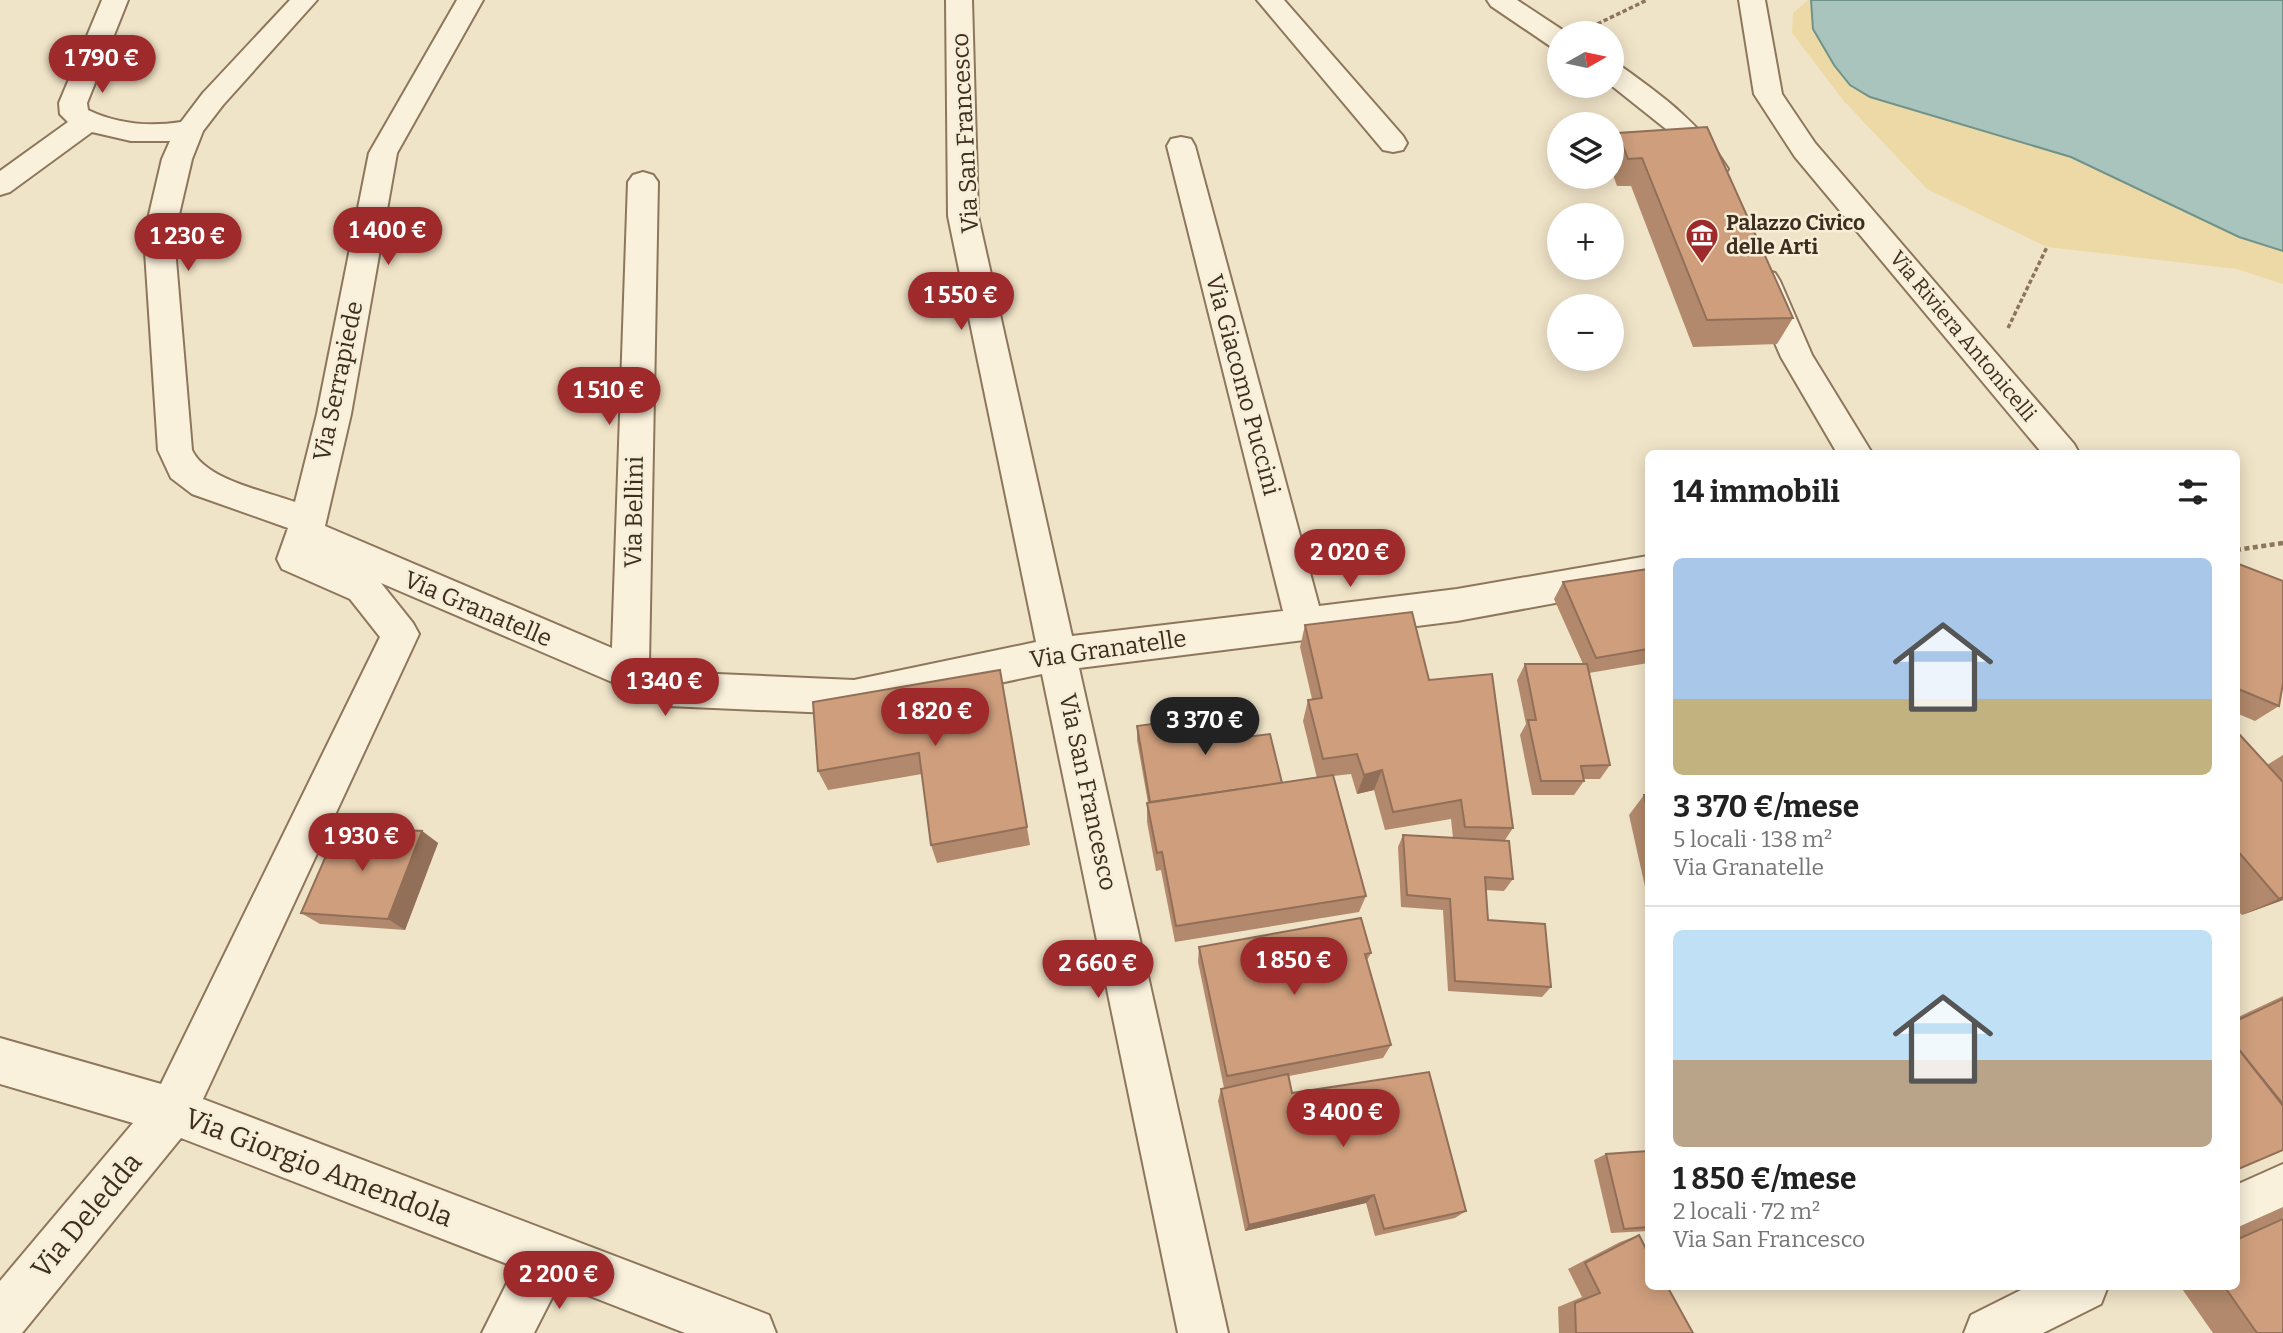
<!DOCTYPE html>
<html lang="it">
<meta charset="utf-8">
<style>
:root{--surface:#fff;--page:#f2f2f2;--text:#222;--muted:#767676;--line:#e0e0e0;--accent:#9e2a2b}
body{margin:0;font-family:Bitter,serif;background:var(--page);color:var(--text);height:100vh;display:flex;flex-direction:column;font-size:26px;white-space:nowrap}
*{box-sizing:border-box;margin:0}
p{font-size:23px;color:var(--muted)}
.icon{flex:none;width:38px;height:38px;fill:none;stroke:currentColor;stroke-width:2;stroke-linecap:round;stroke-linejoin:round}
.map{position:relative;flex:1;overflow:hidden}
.side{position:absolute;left:1645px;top:450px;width:595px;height:840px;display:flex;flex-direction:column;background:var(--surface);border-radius:10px;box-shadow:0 4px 18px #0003}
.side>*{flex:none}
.needle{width:46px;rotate:81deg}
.buttons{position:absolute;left:1547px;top:21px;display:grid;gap:14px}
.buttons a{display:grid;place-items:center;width:77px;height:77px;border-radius:50%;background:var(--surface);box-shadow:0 4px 18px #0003;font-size:35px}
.price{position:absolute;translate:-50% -60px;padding:0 16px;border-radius:24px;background:var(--accent);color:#fff;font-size:23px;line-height:46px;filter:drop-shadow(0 2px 4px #0008)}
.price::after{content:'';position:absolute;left:50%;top:42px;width:21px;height:16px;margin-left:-10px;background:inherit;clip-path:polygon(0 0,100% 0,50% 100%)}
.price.selected{background:#222;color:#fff}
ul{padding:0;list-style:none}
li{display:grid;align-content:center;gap:14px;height:371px;padding:0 28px}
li+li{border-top:2px solid var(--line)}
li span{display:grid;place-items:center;height:217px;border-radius:10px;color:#555}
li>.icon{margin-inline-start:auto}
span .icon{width:126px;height:126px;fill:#fffc;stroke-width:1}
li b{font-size:30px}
h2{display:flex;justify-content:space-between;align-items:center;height:84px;padding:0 28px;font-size:30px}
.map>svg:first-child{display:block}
.sand{fill:#ecd9a5}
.water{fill:#a9c4bc;stroke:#6f938a;stroke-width:2}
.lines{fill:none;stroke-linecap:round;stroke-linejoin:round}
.street-casing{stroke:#8d765c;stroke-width:4}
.path-far1{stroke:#8d765c;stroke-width:3.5;stroke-dasharray:4.5 2.5;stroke-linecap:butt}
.path{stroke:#8d765c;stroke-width:4.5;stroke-dasharray:5 3.5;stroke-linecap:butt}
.street{fill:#faf1dc;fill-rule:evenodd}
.wall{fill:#b2896c}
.shaded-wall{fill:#916f58}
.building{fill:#cf9f7d;stroke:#916f58;stroke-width:2}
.labels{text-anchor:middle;stroke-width:5;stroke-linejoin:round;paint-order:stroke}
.far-poi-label{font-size:21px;font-weight:bold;fill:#3d2e20;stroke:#f7eed8;text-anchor:start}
.far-street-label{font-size:21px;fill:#3d2e20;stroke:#f7eed8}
.street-label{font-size:24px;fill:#3d2e20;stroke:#f7eed8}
.near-street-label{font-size:28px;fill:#3d2e20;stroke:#f7eed8}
</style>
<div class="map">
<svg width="2283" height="1333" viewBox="0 0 2283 1333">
<rect width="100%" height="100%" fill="#f0e4c8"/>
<polygon class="sand" points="1808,0 1811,0 1813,29 1834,65 1850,85 1870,97 2071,157 2239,237 2283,251 2283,284 2237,269 2047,247 1927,189 1843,100 1792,33 1793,13"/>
<polygon class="water" points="1811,0 2283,0 2283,251 2239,237 2071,157 1870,97 1850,85 1834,65 1813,29"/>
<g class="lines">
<defs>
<g id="street">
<path d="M102,0H128L87,103L88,110C117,124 149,127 181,122L203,93L290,0H317L223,105L203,131L192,159L174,236L192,450C206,480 265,491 295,502L317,414L369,153L457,0H483L397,153L351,414L325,526L612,648L628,182L633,175L643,172L653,175L658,182L649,664L670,672L854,680L1036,642L948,216L946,0H972L978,216L1072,636L1283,611L1167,146L1171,139L1181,137L1191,139L1195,146L1319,606L1457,589L1648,556V586L1457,621L1079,668L1228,1333H1178L1042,674L854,714L668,706L381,583L413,623L419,634L203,1099L751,1308L769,1315L776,1333H685L559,1284L534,1333H482L515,1267L181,1138L22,1333H0V1281L133,1123L0,1084V1038L161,1084L380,637L350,599L282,569L277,559L288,528L192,494L171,478L158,450L144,236L162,159L170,141H131L92,132L10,192L0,195V171L68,122L60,114L59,103Z"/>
<polygon points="1257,0 1284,0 1403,136 1407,143 1403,150 1393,152 1383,150"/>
<polygon points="1487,0 1517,0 1567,33 1559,33 1559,48 1550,46 1491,6"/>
<polygon points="1739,0 1765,0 1782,94 1815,143 2074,444 2079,453 2042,453 1795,157 1754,94"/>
<path d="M1612,65L1622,67C1664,97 1701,124 1728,169L1723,176L1713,179L1703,176L1671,133L1612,86Z"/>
<polygon points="1764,270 1775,273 1780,281 1812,355 1872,453 1837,453 1781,357 1748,281 1753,273"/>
<polygon points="2283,1164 2283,1213 2236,1234 2236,1185"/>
<polygon points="2029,1286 2108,1286 2101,1304 2043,1333 1964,1333 1971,1315"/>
</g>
</defs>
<use href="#street" class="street-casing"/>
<g class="path-far1">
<polyline points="1591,27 1647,0"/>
<polyline points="2008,328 2047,247"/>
</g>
<polyline class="path" points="2236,550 2283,543"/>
<use href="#street" class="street"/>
</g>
<g class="wall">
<polygon points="1618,133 1793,318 1777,344 1693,347 1631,186 1617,186 1612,172 1612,151"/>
<polygon points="2236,563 2279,706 2255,721 2236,713"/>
<polygon points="1648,569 1648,663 1589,673 1610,765 1600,779 1583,779 1584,781 1574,795 1532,795 1520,735 1526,724 1517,680 1525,664 1583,664 1554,599 1563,582"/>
<polygon points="1305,625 1429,680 1513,828 1505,840 1513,879 1504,891 1486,890 1488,920 1551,987 1542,997 1448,991 1443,910 1401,907 1398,847 1403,835 1453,838 1451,819 1385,830 1374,790 1357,794 1351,774 1333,776 1366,896 1359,912 1175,942 1161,870 1156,871 1147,822 1147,803 1148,803 1137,740 1137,726 1246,737 1282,783 1317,778 1303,721 1308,700 1312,699 1300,647"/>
<polygon points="1000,670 1030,845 937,863 931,845 922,774 828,790 818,771"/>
<polygon points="2236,737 2267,765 2283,755 2283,900 2242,915 2236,909"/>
<polygon points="1644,795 1648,795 1648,900 1629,815"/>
<polygon points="422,831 438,843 405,930 320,924 301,913"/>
<polygon points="1199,947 1371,953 1367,960 1391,1045 1383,1058 1289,1076 1292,1093 1466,1211 1455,1218 1375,1236 1366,1203 1245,1231 1218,1101 1221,1089 1248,1083 1224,1088 1198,962"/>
<polygon points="2283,996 2283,1150 2236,1170 2236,1018"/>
<polygon points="1648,1151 1648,1231 1611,1233 1594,1160 1606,1154"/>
<polygon points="2283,1207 2283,1333 2213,1333 2180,1286 2236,1286 2236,1228"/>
<polygon points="1639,1235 1693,1333 1559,1333 1558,1307 1582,1297 1568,1269 1620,1242"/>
</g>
<g class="shaded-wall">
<polygon points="1382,770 1374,790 1357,794 1364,775"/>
<polygon points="422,831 438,843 405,930 388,919"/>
<polygon points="2283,897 2283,900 2242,915"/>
<polygon points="1374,1195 1366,1203 1245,1231 1249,1225"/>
</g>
<g class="building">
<polygon points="1707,127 1793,318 1707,320 1642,158 1628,159 1618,133"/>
<polygon points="2236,563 2283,581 2283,683 2279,706 2236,688"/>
<polygon points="1648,569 1648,649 1596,658 1563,582"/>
<polygon points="1412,612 1429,680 1492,674 1513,828 1465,827 1461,800 1393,812 1382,770 1364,775 1357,754 1323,759 1308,700 1322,698 1305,625"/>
<polygon points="1525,664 1587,664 1610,765 1581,766 1584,781 1541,781 1528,720 1536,720"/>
<polygon points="1000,670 1027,827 931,845 919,753 818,771 813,702"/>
<polygon points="1239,712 1246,737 1270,734 1282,783 1150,802 1137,726"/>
<polygon points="2240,735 2283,782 2283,897 2279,899 2236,849 2236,737"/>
<polygon points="1333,775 1366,896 1176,926 1162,852 1157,853 1147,803"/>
<polygon points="1644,795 1648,795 1648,814"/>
<polygon points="339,826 422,831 388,919 301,913"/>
<polygon points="1403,835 1509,841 1513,879 1485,877 1488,920 1545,924 1551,987 1455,981 1450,899 1407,895"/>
<polygon points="1361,918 1371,953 1365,954 1391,1045 1227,1076 1199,947"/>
<polygon points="2283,999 2283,1104 2236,1046 2236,1021"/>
<polygon points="2236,1046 2283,1106 2283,1150 2236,1170"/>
<polygon points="1429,1072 1466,1211 1384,1229 1374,1195 1249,1225 1221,1089 1288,1074 1292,1093"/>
<polygon points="1648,1151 1648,1227 1624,1229 1606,1154"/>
<polygon points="2283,1219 2283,1333 2257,1333 2224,1286 2236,1286 2236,1240"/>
<polygon points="1639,1235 1648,1253 1648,1286 1667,1286 1693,1333 1576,1333 1575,1303 1600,1293 1585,1263"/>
</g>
<defs>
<symbol id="museum-pin" viewBox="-11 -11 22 30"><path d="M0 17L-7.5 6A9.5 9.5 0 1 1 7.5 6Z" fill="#9e2a2b" stroke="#f7eed8"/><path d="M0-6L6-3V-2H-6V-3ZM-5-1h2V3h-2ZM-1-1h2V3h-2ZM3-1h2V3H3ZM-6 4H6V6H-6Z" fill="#fff"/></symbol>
</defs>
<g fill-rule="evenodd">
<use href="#museum-pin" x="1683" y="216" width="38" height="52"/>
</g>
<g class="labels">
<g class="far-poi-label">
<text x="1726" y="230">Palazzo Civico<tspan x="1726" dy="24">delle Arti</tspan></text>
</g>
<g class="far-street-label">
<text transform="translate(1963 336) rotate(50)" y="7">Via Riviera Antonicelli</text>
</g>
<g class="street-label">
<text transform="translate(965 133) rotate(-93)" y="8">Via San Francesco</text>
<text transform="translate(338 381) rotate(-78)" y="8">Via Serrapiede</text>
<text transform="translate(1243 385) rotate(75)" y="8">Via Giacomo Puccini</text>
<text transform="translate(634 512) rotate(-89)" y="8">Via Bellini</text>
<text transform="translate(478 609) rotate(23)" y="8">Via Granatelle</text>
<text transform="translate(1108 649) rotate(-8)" y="8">Via Granatelle</text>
<text transform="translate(1088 792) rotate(78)" y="8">Via San Francesco</text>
</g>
<g class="near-street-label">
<text transform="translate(319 1167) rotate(21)" y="10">Via Giorgio Amendola</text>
<text transform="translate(86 1215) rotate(-50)" y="10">Via Deledda</text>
</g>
</g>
</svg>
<div class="buttons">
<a><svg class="needle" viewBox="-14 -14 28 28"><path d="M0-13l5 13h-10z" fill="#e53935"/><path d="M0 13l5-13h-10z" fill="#767676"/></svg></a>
<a><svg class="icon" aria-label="layers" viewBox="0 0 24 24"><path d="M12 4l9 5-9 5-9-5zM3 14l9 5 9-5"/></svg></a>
<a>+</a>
<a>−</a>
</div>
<b class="price" style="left:102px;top:95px">1 790 €</b>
<b class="price" style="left:388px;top:267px">1 400 €</b>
<b class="price" style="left:188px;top:273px">1 230 €</b>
<b class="price" style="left:961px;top:332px">1 550 €</b>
<b class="price" style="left:609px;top:427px">1 510 €</b>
<b class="price" style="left:1350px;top:589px">2 020 €</b>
<b class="price" style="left:665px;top:718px">1 340 €</b>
<b class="price" style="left:935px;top:748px">1 820 €</b>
<b class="price selected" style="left:1205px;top:757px">3 370 €</b>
<b class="price" style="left:362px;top:873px">1 930 €</b>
<b class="price" style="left:1294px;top:997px">1 850 €</b>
<b class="price" style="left:1098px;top:1000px">2 660 €</b>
<b class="price" style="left:1343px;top:1149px">3 400 €</b>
<b class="price" style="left:559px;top:1311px">2 200 €</b>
<section class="side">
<h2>14 immobili<svg class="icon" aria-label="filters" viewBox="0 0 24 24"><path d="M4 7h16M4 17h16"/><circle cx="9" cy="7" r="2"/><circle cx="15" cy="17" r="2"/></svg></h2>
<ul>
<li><span style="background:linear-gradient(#a9c7e8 65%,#c2b280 0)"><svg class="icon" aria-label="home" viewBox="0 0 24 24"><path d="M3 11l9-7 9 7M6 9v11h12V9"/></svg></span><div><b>3 370 €/mese</b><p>5 locali · 138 m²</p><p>Via Granatelle</p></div></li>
<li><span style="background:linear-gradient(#bfe0f5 60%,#b9a48a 0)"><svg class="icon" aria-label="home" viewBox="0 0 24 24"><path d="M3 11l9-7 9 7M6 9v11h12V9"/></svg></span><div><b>1 850 €/mese</b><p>2 locali · 72 m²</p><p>Via San Francesco</p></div></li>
</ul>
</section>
</div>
